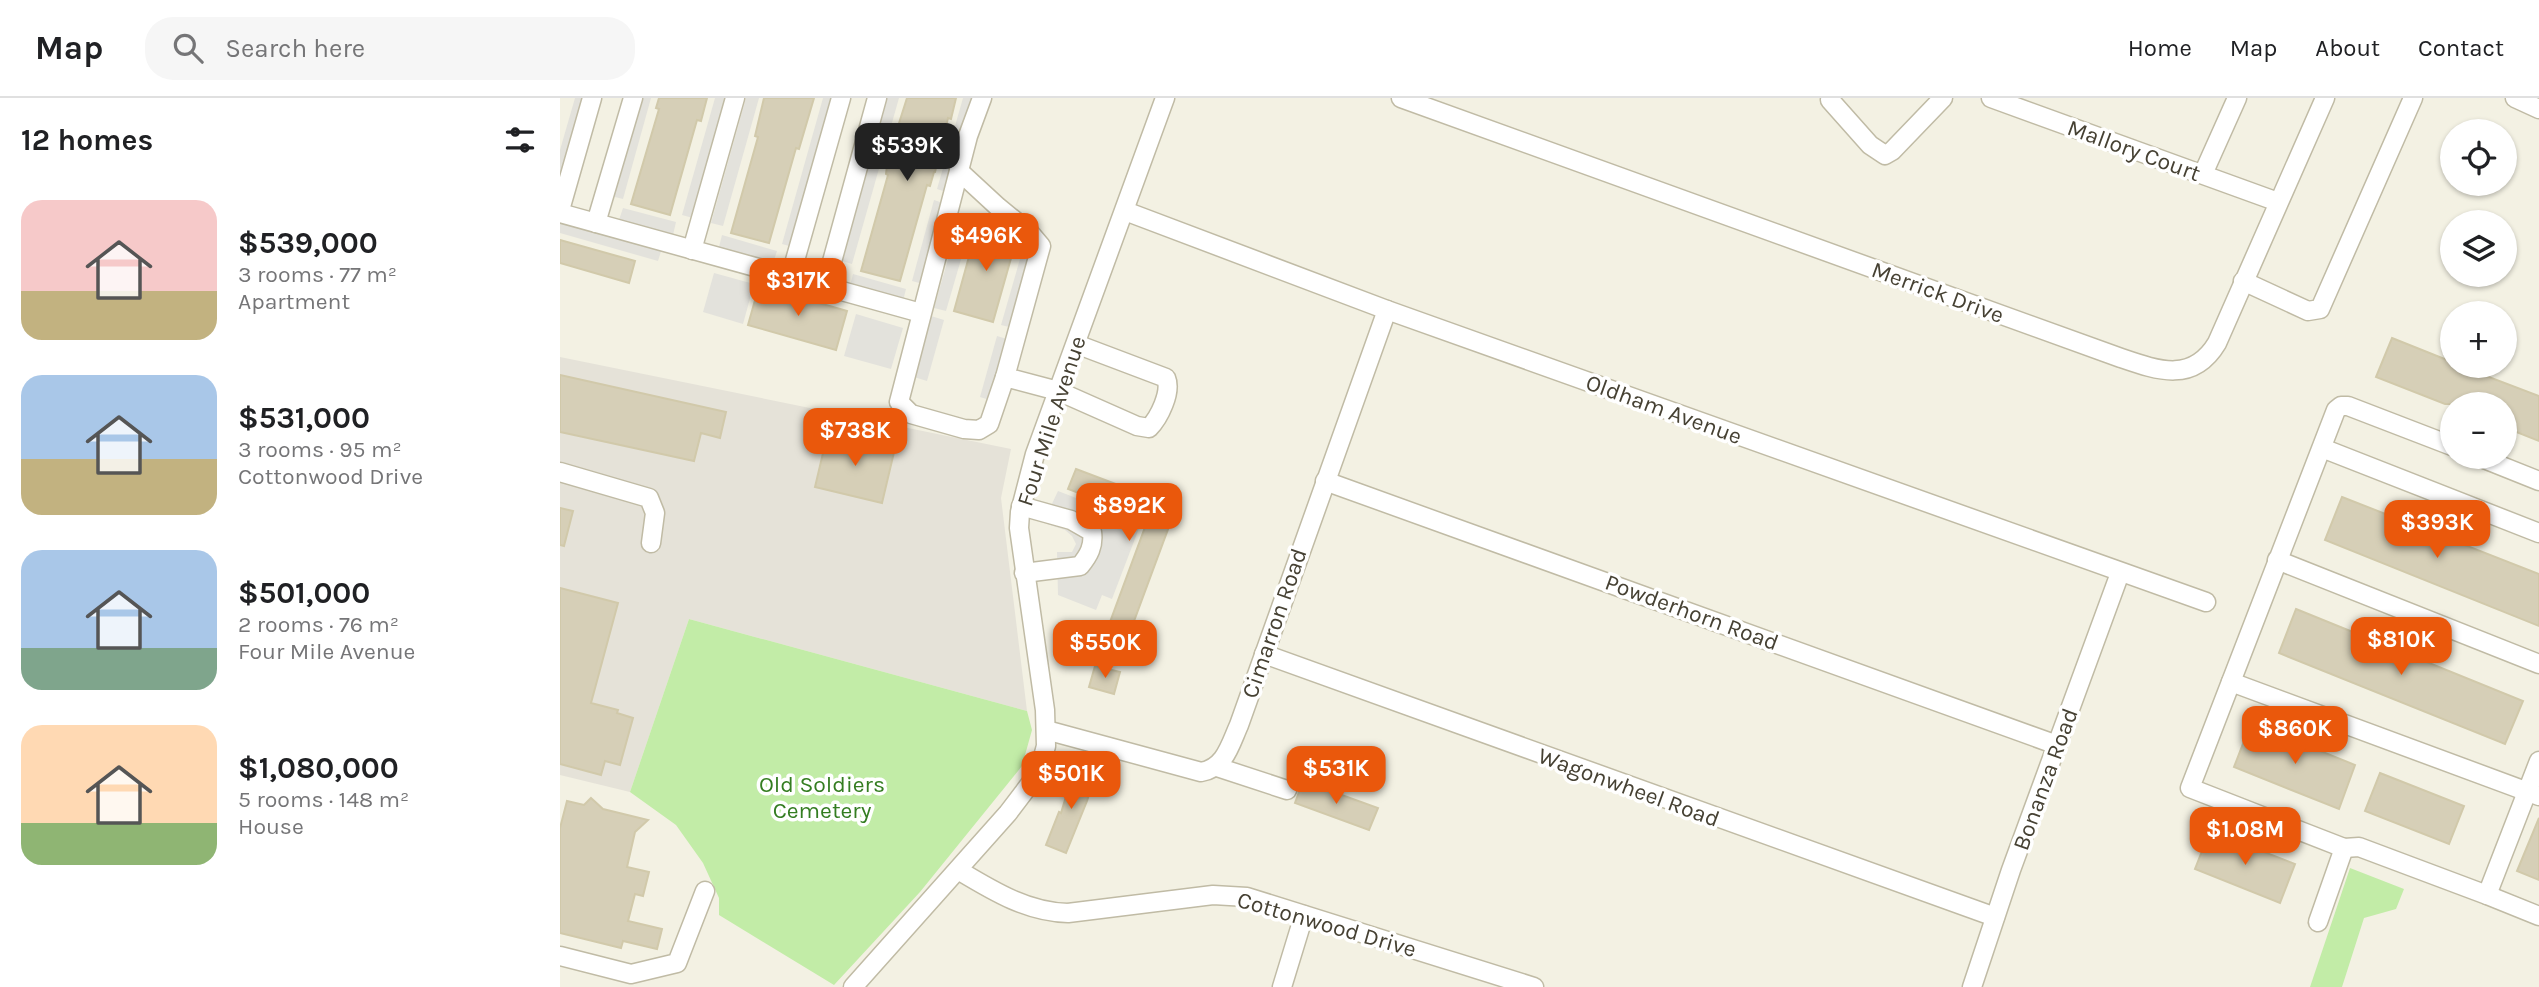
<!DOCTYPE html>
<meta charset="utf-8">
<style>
:root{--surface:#fff;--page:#f6f6f6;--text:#202124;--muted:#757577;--line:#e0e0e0;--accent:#ea580c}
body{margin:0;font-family:Karla,sans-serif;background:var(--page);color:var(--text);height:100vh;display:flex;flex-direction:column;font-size:26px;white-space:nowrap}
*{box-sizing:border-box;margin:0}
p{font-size:23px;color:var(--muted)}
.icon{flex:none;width:38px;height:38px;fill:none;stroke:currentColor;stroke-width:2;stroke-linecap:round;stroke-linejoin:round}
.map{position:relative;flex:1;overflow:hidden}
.drawer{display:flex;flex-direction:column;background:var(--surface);width:560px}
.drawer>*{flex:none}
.buttons{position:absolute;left:1880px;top:21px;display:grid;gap:14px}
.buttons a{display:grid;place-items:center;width:77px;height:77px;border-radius:50%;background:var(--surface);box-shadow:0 2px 5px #0004;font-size:35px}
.price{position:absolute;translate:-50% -60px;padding:0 16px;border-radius:14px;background:var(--accent);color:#fff;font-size:23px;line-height:46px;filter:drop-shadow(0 2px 4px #0008)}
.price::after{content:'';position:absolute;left:50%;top:42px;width:21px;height:16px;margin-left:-10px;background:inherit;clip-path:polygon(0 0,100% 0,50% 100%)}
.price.active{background:#222;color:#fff}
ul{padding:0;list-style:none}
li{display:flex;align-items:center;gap:21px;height:175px;padding:0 21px}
li span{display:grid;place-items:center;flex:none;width:196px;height:140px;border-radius:21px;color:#555}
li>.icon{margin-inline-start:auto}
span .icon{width:84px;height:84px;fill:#fffc;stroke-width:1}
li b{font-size:30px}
h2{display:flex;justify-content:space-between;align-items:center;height:84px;padding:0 21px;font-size:30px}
header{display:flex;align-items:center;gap:42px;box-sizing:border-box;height:98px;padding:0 35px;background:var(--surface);border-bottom:2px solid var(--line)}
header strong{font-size:33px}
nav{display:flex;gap:38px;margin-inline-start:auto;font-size:24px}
.search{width:490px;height:63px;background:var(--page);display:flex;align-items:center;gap:18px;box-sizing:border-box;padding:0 24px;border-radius:28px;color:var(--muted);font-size:26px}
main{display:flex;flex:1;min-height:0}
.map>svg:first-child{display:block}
.industrial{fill:#e5e2d8}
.green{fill:#c2eca7}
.parking{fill:#e3e2dc}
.building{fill:#d6cfb7;stroke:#d1c9aa;stroke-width:2}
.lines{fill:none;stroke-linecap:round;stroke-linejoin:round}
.minor-casing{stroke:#c0bba5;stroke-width:21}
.minor{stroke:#fff;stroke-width:18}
.labels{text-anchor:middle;stroke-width:7;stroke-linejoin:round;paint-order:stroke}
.street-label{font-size:23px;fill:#464133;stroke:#fff}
.park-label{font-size:23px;fill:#347d21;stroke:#fff}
</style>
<header>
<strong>Map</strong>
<div class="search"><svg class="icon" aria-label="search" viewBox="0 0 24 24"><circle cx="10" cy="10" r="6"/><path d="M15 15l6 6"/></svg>Search here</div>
<nav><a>Home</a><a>Map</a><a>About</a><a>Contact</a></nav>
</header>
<main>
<section class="drawer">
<h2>12 homes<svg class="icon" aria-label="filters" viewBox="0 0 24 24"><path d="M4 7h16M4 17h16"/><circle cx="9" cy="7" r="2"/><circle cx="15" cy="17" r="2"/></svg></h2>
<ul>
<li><span style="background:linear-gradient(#f6c9c9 65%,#c2b280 0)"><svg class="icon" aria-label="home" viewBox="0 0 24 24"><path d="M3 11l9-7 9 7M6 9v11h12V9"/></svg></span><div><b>$539,000</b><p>3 rooms · 77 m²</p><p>Apartment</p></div></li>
<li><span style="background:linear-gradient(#a9c7e8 60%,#c2b280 0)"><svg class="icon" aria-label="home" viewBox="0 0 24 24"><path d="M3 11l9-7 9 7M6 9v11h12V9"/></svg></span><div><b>$531,000</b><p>3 rooms · 95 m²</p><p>Cottonwood Drive</p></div></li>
<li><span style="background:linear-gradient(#a9c7e8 70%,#7fa58c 0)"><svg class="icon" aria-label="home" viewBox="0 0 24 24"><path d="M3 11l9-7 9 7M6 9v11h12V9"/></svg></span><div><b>$501,000</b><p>2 rooms · 76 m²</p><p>Four Mile Avenue</p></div></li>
<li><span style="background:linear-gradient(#ffd9b3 70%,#8fb573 0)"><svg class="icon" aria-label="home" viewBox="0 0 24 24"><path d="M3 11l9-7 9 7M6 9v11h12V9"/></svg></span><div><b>$1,080,000</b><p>5 rooms · 148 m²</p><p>House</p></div></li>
</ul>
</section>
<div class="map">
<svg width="1979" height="889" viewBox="0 0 1979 889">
<rect width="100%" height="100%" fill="#f3f1e3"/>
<polygon class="industrial" points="0,259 451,351 441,400 467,613 129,521 70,694 0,677"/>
<g class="green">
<polygon points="129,521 467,613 472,632 462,668 360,794 274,887 159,817 159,800 143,765 116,727 70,694"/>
<polygon points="1790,770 1844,791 1836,811 1804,820 1782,889 1750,889"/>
</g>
<g class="parking">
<polygon points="15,0 29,0 0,82 0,52"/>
<polygon points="78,0 91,0 63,101 51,98"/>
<polygon points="155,0 168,0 133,120 122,117"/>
<polygon points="186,0 199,0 163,128 151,125"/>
<polygon points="263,0 276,0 233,149 222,146"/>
<polygon points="325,0 339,0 292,166 279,162"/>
<polygon points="403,0 414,0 389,95 377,91"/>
<polygon points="374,102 386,106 363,186 352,183"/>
<polygon points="63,110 116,124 113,137 59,122"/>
<polygon points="0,122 102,150 98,163 0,135"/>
<polygon points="399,123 411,127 386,213 374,210"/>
<polygon points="162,137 217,153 213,165 159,149"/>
<polygon points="462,154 473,157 453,230 441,227"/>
<polygon points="154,175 194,186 183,226 143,214"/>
<polygon points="293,176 346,191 343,203 290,188"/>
<polygon points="296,216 343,230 331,271 284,258"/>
<polygon points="371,218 384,222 367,283 354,279"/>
<polygon points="437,238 450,242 433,303 420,299"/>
<polygon points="498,393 581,425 552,501 542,497 536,512 498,497 497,454 512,454 516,446 512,438 505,432 487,426 490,410"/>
</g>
<g class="building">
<polygon points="99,0 147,0 141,23 137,22 110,117 71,106 99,11 96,10"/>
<polygon points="204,0 254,0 239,51 236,50 209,145 171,135 198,39 195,38"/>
<polygon points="347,0 396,0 391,21 388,20 375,74 374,74 370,88 367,87 340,183 301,173 328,77 326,76 328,60"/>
<polygon points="418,126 453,136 457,139 433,224 394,213"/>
<polygon points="0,142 75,163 69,185 0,165"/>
<polygon points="199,188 287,213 276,252 188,227"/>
<polygon points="1832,240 1892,264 1892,268 1900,268 1979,298 1979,343 1944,329 1944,306 1885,306 1816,279"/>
<polygon points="0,277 166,314 160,340 141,335 134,363 0,334"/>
<polygon points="268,334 335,350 322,405 255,389"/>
<polygon points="516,371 593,400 591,407 614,415 567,542 546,535 588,421 508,391"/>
<polygon points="1782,399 1979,476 1979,528 1765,442"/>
<polygon points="0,410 13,413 4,448 0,447"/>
<polygon points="0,490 58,505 31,605 58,612 57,615 73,620 60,667 45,663 41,677 0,666"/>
<polygon points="1736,511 1963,603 1945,646 1719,555"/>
<polygon points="535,568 560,574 554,596 529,589"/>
<polygon points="1691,625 1795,667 1779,711 1674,669"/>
<polygon points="514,672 535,678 527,703 506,755 486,747 499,714 501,715"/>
<polygon points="1820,675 1904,708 1889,746 1805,713"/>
<polygon points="743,683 818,710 809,732 735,705"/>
<polygon points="31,700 43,711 88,722 75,734 67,769 89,774 83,798 75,796 68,823 102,831 97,851 63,843 61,850 0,835 0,730 7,703 24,707"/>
<polygon points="1979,720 1979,782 1957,773"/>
<polygon points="1650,733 1735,766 1720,805 1635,771"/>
</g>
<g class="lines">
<defs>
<g id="minor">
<path d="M422,0L408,38L339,304L351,316L404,331L419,332L429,326L445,279L498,293L577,328L589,330C599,320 612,294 606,280L516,246"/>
<path d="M841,0L1561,260C1599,273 1633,285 1657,245L1765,0"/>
<polyline points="1431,0 1718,104"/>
<polyline points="1955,0 1979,11"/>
<polyline points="1270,2 1310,47 1325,57 1332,53 1383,0"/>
<polyline points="399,73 438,109 470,135 481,148 445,279"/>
<polyline points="1643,76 1677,0"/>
<polyline points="0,112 32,0"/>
<polyline points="565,113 827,212 1646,504"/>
<polyline points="0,115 361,215"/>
<polyline points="36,125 73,0"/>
<polyline points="132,152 175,0"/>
<polyline points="230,180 281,0"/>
<polyline points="1683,183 1748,213 1760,211 1853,0"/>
<polyline points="265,189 317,0"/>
<polyline points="1892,348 1788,308 1781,308 1776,312 1630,690 1784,750 1799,749 1927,797 1979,663"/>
<polyline points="1762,350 1979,435"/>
<polyline points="1919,359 1979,383"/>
<polyline points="0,374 89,400 95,415 91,445"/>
<polyline points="765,383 1497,647"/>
<path d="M461,408L511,422L532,434C534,448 529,457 520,468L464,475"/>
<polyline points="1717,462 1979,566"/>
<polyline points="704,556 1435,819"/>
<polyline points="1671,584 1979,698"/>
<path d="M486,632L641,674C665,670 670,647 679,627L827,212"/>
<polyline points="657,669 727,692"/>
<path d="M398,772C433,793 467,814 508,815L653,797L687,799L974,889"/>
<polyline points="1927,797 1979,818"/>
<polyline points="1758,824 1784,750"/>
<polyline points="0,858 71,876 117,865 145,793"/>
<polyline points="293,889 448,715 473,682 481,666 486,648 485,612 459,430 460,414 475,356 605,0"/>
<polyline points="722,889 744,817"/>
<polyline points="1412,889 1451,772 1560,475"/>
</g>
</defs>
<use href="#minor" class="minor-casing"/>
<use href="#minor" class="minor"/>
</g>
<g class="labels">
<g class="street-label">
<text transform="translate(1574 52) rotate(20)" y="8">Mallory Court</text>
<text transform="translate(1378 194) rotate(20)" y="8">Merrick Drive</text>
<text transform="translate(1104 311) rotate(20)" y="8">Oldham Avenue</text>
<text transform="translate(491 323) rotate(-72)" y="8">Four Mile Avenue</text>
<text transform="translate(1132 514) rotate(20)" y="8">Powderhorn Road</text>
<text transform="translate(714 525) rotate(-71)" y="8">Cimarron Road</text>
<text transform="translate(1485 681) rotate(-70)" y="8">Bonanza Road</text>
<text transform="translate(1069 689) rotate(20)" y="8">Wagonwheel Road</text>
<text transform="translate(767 826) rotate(16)" y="8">Cottonwood Drive</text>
</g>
<g class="park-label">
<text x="262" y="694">Old Soldiers<tspan x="262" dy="26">Cemetery</tspan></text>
</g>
</g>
</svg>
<div class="buttons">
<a><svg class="icon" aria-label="locate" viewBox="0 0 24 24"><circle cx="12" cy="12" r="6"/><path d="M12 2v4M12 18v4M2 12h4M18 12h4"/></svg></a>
<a><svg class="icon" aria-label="layers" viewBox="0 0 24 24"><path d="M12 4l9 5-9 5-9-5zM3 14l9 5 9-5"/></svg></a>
<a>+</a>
<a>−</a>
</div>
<b class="price active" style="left:347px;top:85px">$539K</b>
<b class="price" style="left:426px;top:175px">$496K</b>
<b class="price" style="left:238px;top:220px">$317K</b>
<b class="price" style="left:295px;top:370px">$738K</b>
<b class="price" style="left:569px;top:445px">$892K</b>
<b class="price" style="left:1877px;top:462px">$393K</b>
<b class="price" style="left:1841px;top:579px">$810K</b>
<b class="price" style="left:545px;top:582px">$550K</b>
<b class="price" style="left:1735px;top:668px">$860K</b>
<b class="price" style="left:776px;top:708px">$531K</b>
<b class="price" style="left:511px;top:713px">$501K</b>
<b class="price" style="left:1685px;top:769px">$1.08M</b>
</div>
</main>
